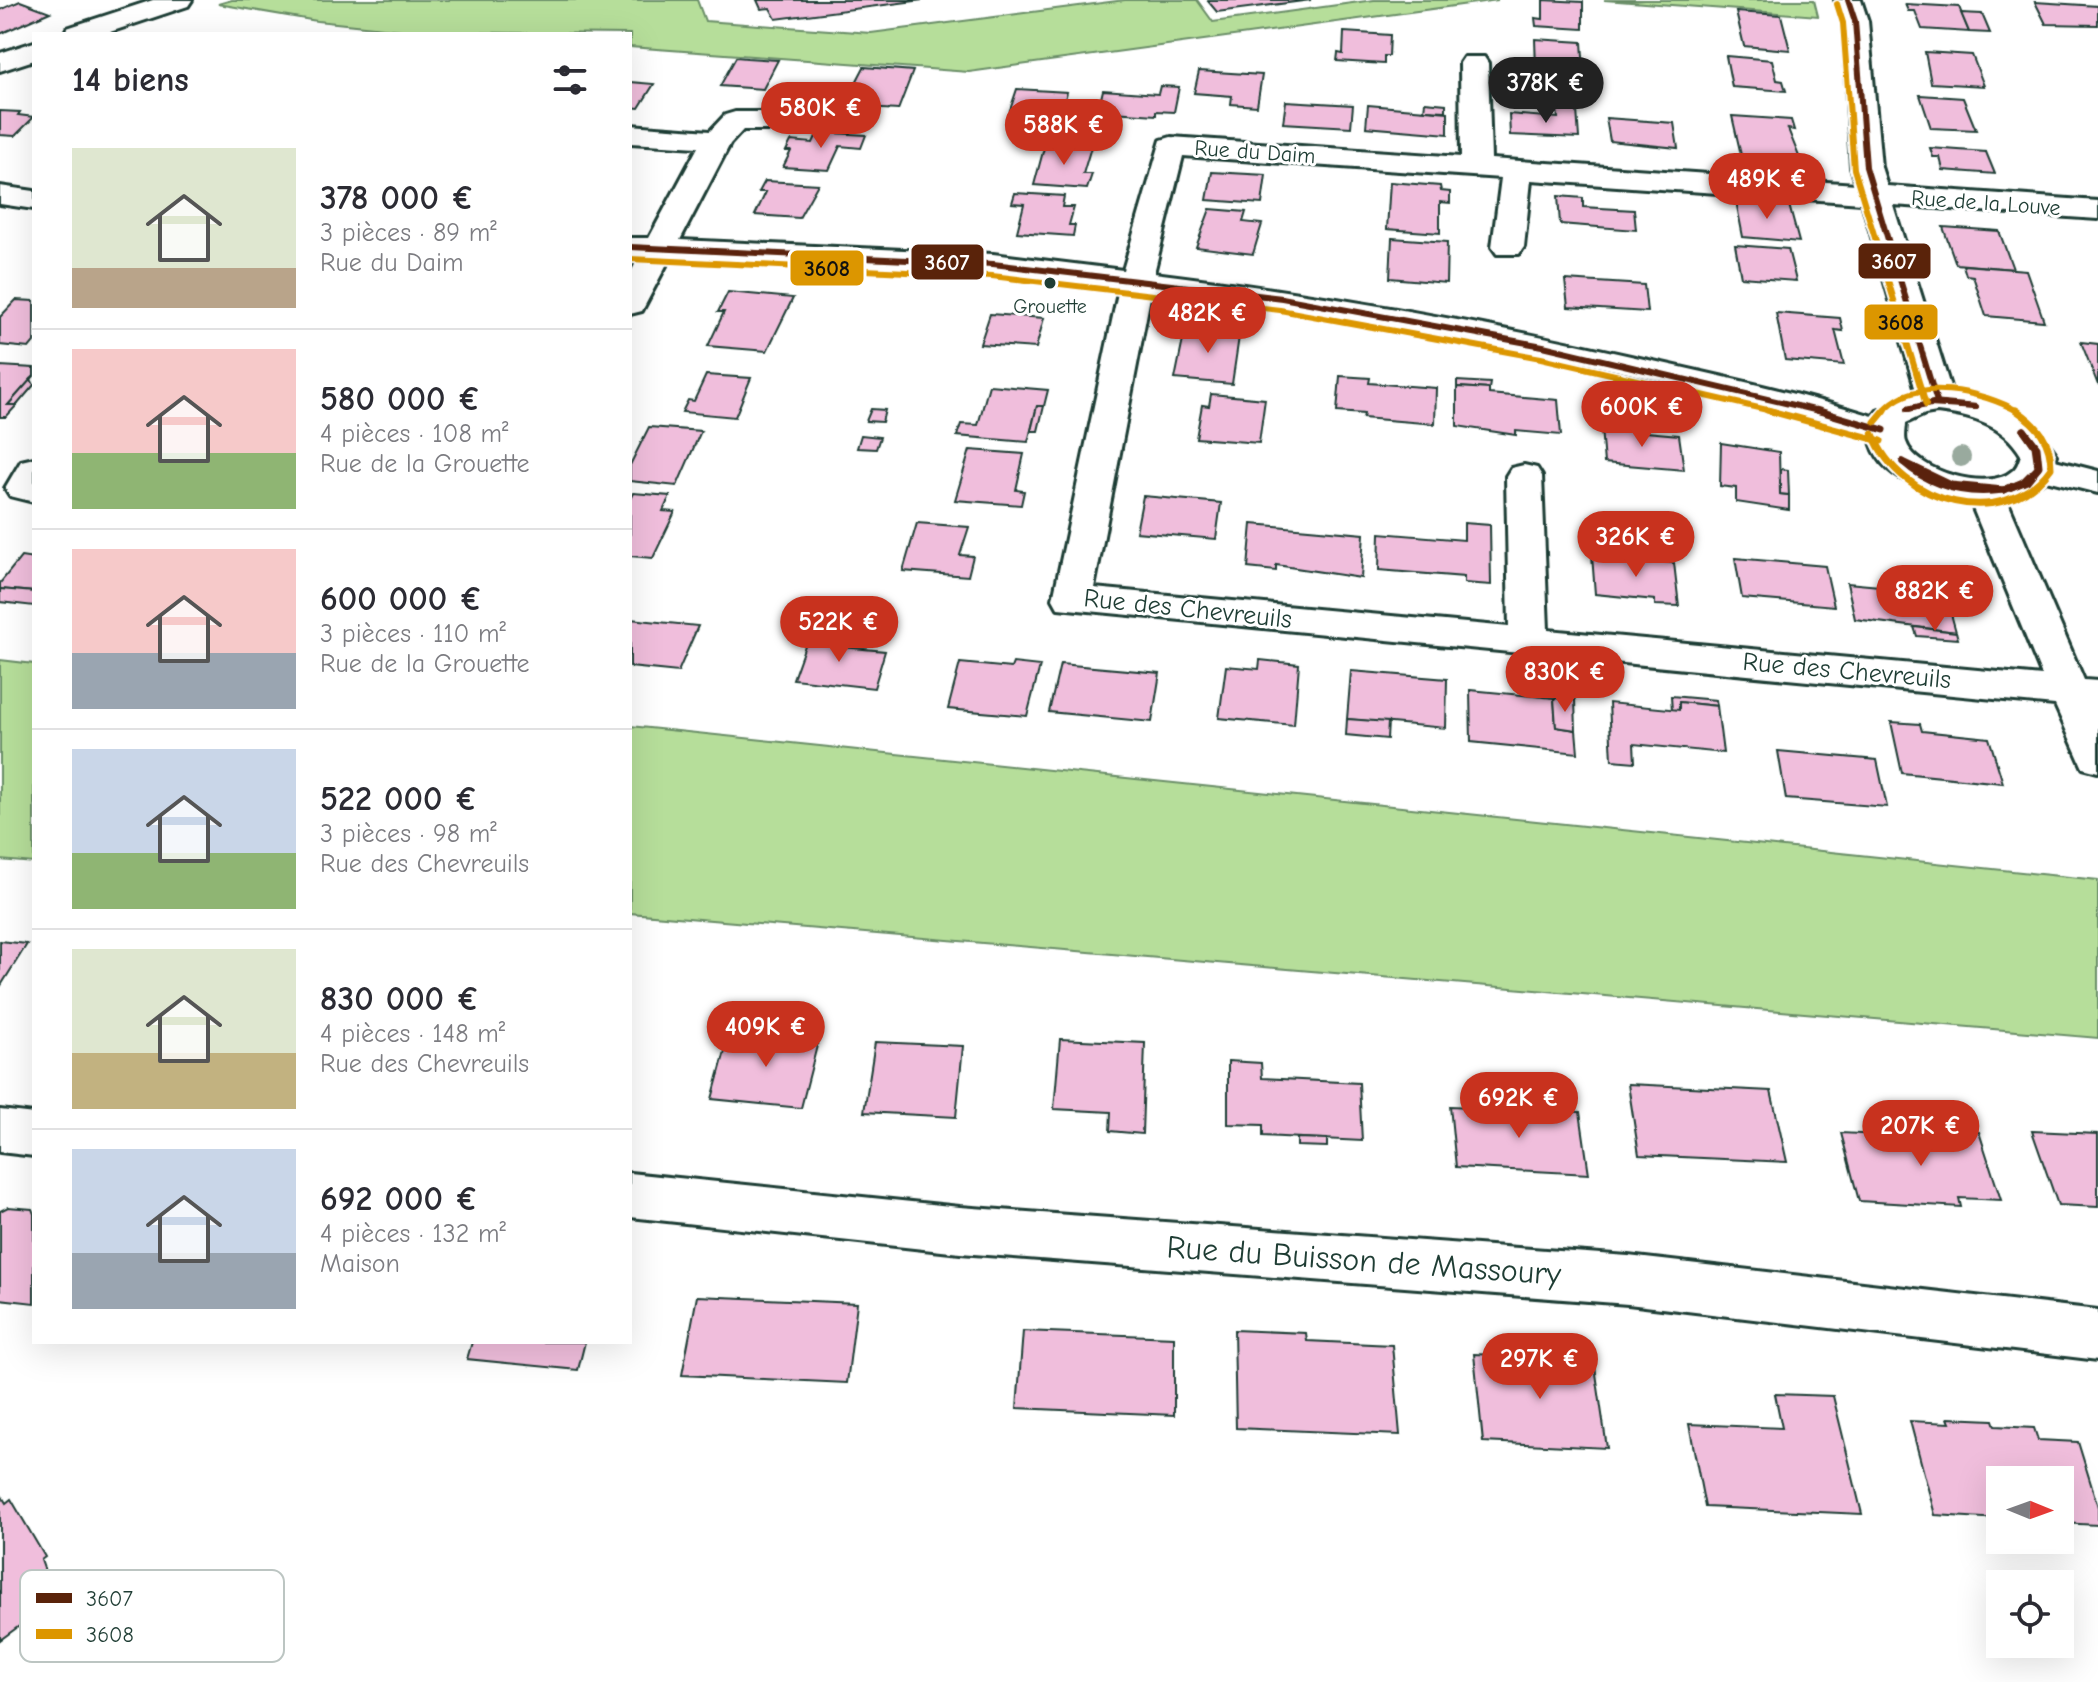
<!DOCTYPE html>
<html lang="fr">
<meta charset="utf-8">
<style>
:root{--surface:#fff;--page:#f7f7f7;--text:#2b2b33;--muted:#7c7c81;--line:#e1e1e2;--accent:#c8321e}
body{margin:0;font-family:"Comic Neue",sans-serif;background:var(--page);color:var(--text);height:100vh;display:flex;flex-direction:column;font-size:30px;white-space:nowrap}
*{box-sizing:border-box;margin:0}
p{font-size:26px;color:var(--muted)}
.icon{flex:none;width:44px;height:44px;fill:none;stroke:currentColor;stroke-width:2;stroke-linecap:round;stroke-linejoin:round}
.map{position:relative;flex:1;overflow:hidden}
.side{position:absolute;left:32px;top:32px;width:600px;height:1312px;display:flex;flex-direction:column;background:var(--surface);border-radius:0px;box-shadow:0 8px 32px #0002}
.side>*{flex:none}
.needle{width:52px;rotate:91deg}
.tools{position:absolute;left:1986px;top:1466px;display:grid;gap:16px}
.tools a{display:grid;place-items:center;width:88px;height:88px;border-radius:0px;background:var(--surface);box-shadow:0 8px 32px #0002;font-size:40px}
.price{position:absolute;translate:-50% -68px;padding:0 18px;border-radius:28px;background:var(--accent);color:#fff;font-size:26px;line-height:52px;filter:drop-shadow(0 2px 4px #0008)}
.price::after{content:'';position:absolute;left:50%;top:48px;width:24px;height:18px;margin-left:-12px;background:inherit;clip-path:polygon(0 0,100% 0,50% 100%)}
.price.on{background:#222;color:#fff}
ul{padding:0;list-style:none}
li{display:flex;align-items:center;gap:24px;height:200px;padding:0 40px}
li+li{border-top:2px solid var(--line)}
li span{display:grid;place-items:center;flex:none;width:224px;height:160px;border-radius:0px;color:#555}
li>.icon{margin-inline-start:auto}
span .icon{width:96px;height:96px;fill:#fffc;stroke-width:1}
li b{font-size:34px}
h2{display:flex;justify-content:space-between;align-items:center;height:96px;padding:0 40px;font-size:34px}
.map>svg:first-child{display:block}
.green{fill:#b6de9a;stroke:#6a8e67;stroke-width:2}
.building{fill:#f0bedc;stroke:#1f3d34;stroke-width:2}
.lines{fill:none;stroke-linecap:round;stroke-linejoin:round}
.minor-casing{stroke:#1f3d34;stroke-width:6}
.minor{fill:#fff;fill-rule:evenodd}
.bus-1-far1-casing{stroke:#fff;stroke-width:10}
.bus-1-casing{stroke:#fff;stroke-width:12}
.bus-2-far1-casing{stroke:#fff;stroke-width:10}
.bus-2-casing{stroke:#fff;stroke-width:12}
.bus-1-far1{stroke:#5a230a;stroke-width:6}
.bus-1{stroke:#5a230a;stroke-width:7}
.bus-2-far1{stroke:#dc9600;stroke-width:6}
.bus-2{stroke:#dc9600;stroke-width:7}
.tree{fill:#99aa9e}
.bus-dot{fill:#1f3d34;stroke:#fff;stroke-width:3}
.labels{text-anchor:middle;stroke-width:6;stroke-linejoin:round;paint-order:stroke}
.far-bus-label{font-size:20px;fill:#1f3d34;stroke:#fff}
.far-street-label{font-size:22px;fill:#1f3d34;stroke:#fff}
.street-label{font-size:26px;fill:#1f3d34;stroke:#fff}
.near-street-label{font-size:32px;fill:#1f3d34;stroke:#fff}
.key{fill:#fff;stroke:#bcc5c2;stroke-width:2}
.key-label{font-size:22px;fill:#1f3d34}
.line-badge{stroke:#fff;stroke-width:3}
.badge-label{font-size:22px;text-anchor:middle;font-weight:bold;fill:#fff}
.pale-badge-label{font-size:22px;text-anchor:middle;font-weight:bold;fill:#111}
</style>
<div class="map">
<svg width="2098" height="1682" viewBox="0 0 2098 1682">
<rect width="100%" height="100%" fill="#fff"/>
<filter id="ink" filterUnits="userSpaceOnUse"><feTurbulence type="fractalNoise" baseFrequency=".0125" numOctaves="2"/><feDisplacementMap in="SourceGraphic" scale="16" xChannelSelector="R" yChannelSelector="G"/><feConvolveMatrix kernelMatrix="1 2 1 2 8 2 1 2 1" color-interpolation-filters="sRGB"/></filter>
<g filter="url(#ink)">
<g class="green">
<polygon points="232,0 697,0 705,21 871,33 1125,0 1197,0 1213,22 1374,0 1498,0 969,72 630,47 630,34 421,32 317,21 218,4"/>
<polygon points="1604,0 1814,0 1818,16"/>
<polygon points="0,660 34,664 34,863 0,860"/>
<polygon points="630,726 2098,880 2098,1038 630,913"/>
</g>
<g class="building">
<polygon points="757,0 923,0 776,19 770,8 761,9"/>
<polygon points="1207,0 1311,0 1217,12"/>
<polygon points="1543,0 1583,2 1583,29 1536,26 1535,18 1543,19"/>
<polygon points="20,1 50,12 0,34 0,10"/>
<polygon points="2035,2 2098,6 2098,25 2046,24"/>
<polygon points="1905,4 1959,7 1969,32 1922,29 1915,11 1908,11"/>
<polygon points="1736,12 1781,15 1790,50 1744,46"/>
<polygon points="1961,13 1982,14 1990,33 1969,32"/>
<polygon points="1344,32 1390,35 1389,56 1384,56 1384,64 1337,61 1338,53 1343,54"/>
<polygon points="1535,39 1582,42 1584,72 1536,68"/>
<polygon points="1925,52 1972,55 1984,86 1931,83"/>
<polygon points="1726,56 1772,60 1777,80 1783,81 1786,91 1732,87"/>
<polygon points="736,57 747,58 778,60 763,89 720,86"/>
<polygon points="864,67 913,71 898,110 851,107 857,94 850,94"/>
<polygon points="1199,71 1262,75 1257,106 1231,104 1232,96 1194,93"/>
<polygon points="630,82 654,84 639,108 630,107"/>
<polygon points="1160,86 1179,87 1174,112 1156,111 1156,115 1098,111 1103,90 1158,94"/>
<polygon points="1017,89 1067,92 1062,111 1010,110"/>
<polygon points="1920,95 1963,98 1976,130 1931,128"/>
<polygon points="1286,101 1353,105 1351,127 1283,123"/>
<polygon points="1425,102 1446,104 1446,111 1424,110"/>
<polygon points="1368,105 1448,112 1448,134 1366,127"/>
<polygon points="1557,109 1577,110 1579,138 1510,135 1509,114 1558,118"/>
<polygon points="0,111 20,112 18,115 34,117 15,136 0,135"/>
<polygon points="1732,116 1791,120 1794,130 1788,129 1800,159 1741,155"/>
<polygon points="1606,118 1674,123 1678,148 1610,141"/>
<polygon points="818,132 866,135 861,148 840,146 829,170 783,167 791,151 786,151 791,141 813,143"/>
<polygon points="1045,144 1091,147 1083,174 1092,174 1087,189 1034,185"/>
<polygon points="1930,148 1986,152 1995,174 1943,170 1940,157 1933,157"/>
<polygon points="1212,172 1266,175 1262,204 1207,200"/>
<polygon points="765,181 818,184 799,218 755,215 766,192 759,192"/>
<polygon points="1390,182 1440,186 1441,191 1450,192 1450,203 1440,202 1440,233 1387,229"/>
<polygon points="1015,193 1064,196 1062,207 1074,207 1069,225 1075,225 1073,236 1017,232 1024,204 1012,203"/>
<polygon points="1558,196 1583,198 1583,207 1634,210 1636,230 1560,224"/>
<polygon points="1736,201 1789,205 1799,242 1743,237"/>
<polygon points="1210,209 1246,212 1243,222 1262,224 1253,254 1196,247"/>
<polygon points="1943,227 1999,231 2013,269 1956,264"/>
<polygon points="1392,238 1447,242 1446,283 1390,278"/>
<polygon points="1735,245 1788,249 1796,281 1741,277"/>
<polygon points="1963,265 2026,270 2044,321 1986,316 1973,276 1966,275"/>
<polygon points="1565,280 1644,285 1647,312 1568,307"/>
<polygon points="728,292 793,298 767,351 708,346 724,312 718,312"/>
<polygon points="16,300 34,301 34,342 29,348 0,345 0,317"/>
<polygon points="1776,313 1840,318 1843,331 1835,330 1844,365 1785,360"/>
<polygon points="990,314 1044,318 1036,348 980,344"/>
<polygon points="1186,325 1240,330 1232,384 1175,379"/>
<polygon points="2081,342 2098,344 2098,385"/>
<polygon points="0,366 34,368 34,376 8,405 17,405 6,417 0,417"/>
<polygon points="706,375 751,378 735,417 682,412 688,400 694,401"/>
<polygon points="1340,376 1370,378 1369,383 1436,388 1435,424 1363,418 1364,414 1337,412"/>
<polygon points="31,379 34,385 17,405 8,405"/>
<polygon points="1457,381 1490,383 1489,389 1457,387"/>
<polygon points="989,385 1048,390 1044,406 1037,406 1028,442 957,436 961,424 978,425"/>
<polygon points="1457,387 1489,389 1489,394 1558,400 1561,435 1516,431 1516,435 1457,426"/>
<polygon points="1211,394 1265,399 1259,443 1196,438 1202,405 1209,406"/>
<polygon points="1037,406 1044,406 1038,431 1031,431"/>
<polygon points="871,409 885,410 882,422 866,421"/>
<polygon points="649,427 701,431 677,486 630,481 630,465"/>
<polygon points="1601,428 1679,435 1684,470 1604,463"/>
<polygon points="861,435 880,437 876,449 857,448"/>
<polygon points="1721,443 1779,452 1780,494 1789,495 1789,510 1736,502 1736,488 1720,486"/>
<polygon points="970,450 1024,454 1016,490 1024,491 1021,505 955,500"/>
<polygon points="1780,469 1788,470 1789,495 1780,494"/>
<polygon points="633,493 670,496 663,511 675,512 653,558 630,556 630,499"/>
<polygon points="1143,496 1221,503 1216,539 1136,532"/>
<polygon points="917,523 969,527 960,555 973,556 968,576 903,571"/>
<polygon points="1464,523 1490,525 1491,585 1464,583 1464,577 1379,570 1380,533 1464,540"/>
<polygon points="1252,524 1364,534 1361,578 1276,565 1276,571 1248,568"/>
<polygon points="1592,555 1674,563 1679,606 1655,605 1655,600 1595,594"/>
<polygon points="21,557 34,559 34,592 0,589 0,583"/>
<polygon points="1735,558 1825,566 1834,606 1742,598"/>
<polygon points="1847,583 1945,592 1956,632 1855,619"/>
<polygon points="0,589 34,592 34,606 0,602"/>
<polygon points="630,619 698,626 678,672 630,667"/>
<polygon points="1914,627 1956,632 1958,639 1917,636"/>
<polygon points="808,637 834,640 832,646 885,651 874,688 793,679"/>
<polygon points="1260,660 1299,664 1294,725 1219,718 1226,666 1259,669"/>
<polygon points="960,663 1011,668 1013,663 1040,666 1027,716 948,709"/>
<polygon points="1060,664 1160,673 1152,722 1049,712"/>
<polygon points="1351,671 1447,679 1446,728 1347,719"/>
<polygon points="1470,690 1554,698 1556,727 1576,730 1578,753 1471,742"/>
<polygon points="1671,696 1716,700 1717,706 1679,702 1679,710 1672,710"/>
<polygon points="1554,698 1575,700 1576,730 1556,727"/>
<polygon points="1679,702 1717,706 1723,753 1634,744 1635,762 1612,760 1609,703 1679,710"/>
<polygon points="1347,719 1388,722 1387,739 1346,735"/>
<polygon points="1891,722 1920,724 1922,731 1989,738 2003,783 1902,773"/>
<polygon points="1778,751 1877,760 1887,807 1786,799"/>
<polygon points="0,941 27,944 0,987"/>
<polygon points="731,1029 819,1038 801,1108 712,1099"/>
<polygon points="1060,1039 1145,1043 1142,1134 1110,1131 1111,1112 1054,1109"/>
<polygon points="875,1042 963,1046 956,1117 864,1112"/>
<polygon points="1228,1061 1261,1063 1262,1078 1359,1083 1362,1141 1263,1136 1263,1125 1228,1124"/>
<polygon points="1628,1084 1771,1091 1787,1162 1639,1155"/>
<polygon points="1450,1106 1580,1112 1589,1174 1456,1167"/>
<polygon points="1937,1129 1979,1132 2001,1200 1959,1198 1961,1207 1859,1201 1841,1133 1939,1138"/>
<polygon points="2032,1131 2098,1134 2098,1207 2058,1205"/>
<polygon points="1297,1138 1327,1139 1327,1147 1297,1146"/>
<polygon points="8,1207 32,1209 34,1214 34,1303 0,1299 0,1211"/>
<polygon points="697,1296 857,1303 847,1383 682,1375"/>
<polygon points="1234,1330 1306,1333 1307,1341 1392,1345 1400,1435 1236,1428"/>
<polygon points="1023,1331 1174,1337 1174,1415 1017,1408"/>
<polygon points="472,1342 585,1342 578,1370 467,1359"/>
<polygon points="1474,1354 1594,1360 1607,1448 1483,1442"/>
<polygon points="1775,1394 1833,1396 1862,1514 1705,1507 1689,1424 1782,1428"/>
<polygon points="1948,1418 1993,1420 1995,1426 2034,1428 2038,1440 2078,1442 2098,1507 2098,1525 2060,1523 2060,1480 2000,1480 2000,1519 1935,1515 1910,1421 1950,1423"/>
<polygon points="0,1493 6,1503 11,1499 45,1557 41,1560 55,1600 0,1640"/>
</g>
<g class="lines">
<defs>
<g id="minor">
<polygon points="153,0 192,0 188,6 104,34 64,34 67,28"/>
<path d="M1835,0H1861L1868,21L1881,167L1887,186L2098,201V219L1893,205L1952,393C1998,400 2031,414 2057,455L2055,460L2098,471V493L2046,480L2023,496L2007,500L2084,680L2098,681V772L2083,768L2055,705L1058,608L1053,599L1119,288L993,274L670,258L642,311L630,314V274L639,257L630,256V238H649L698,147L630,143V125L710,131L725,115L735,112H813L823,115L827,121L823,127L813,130H743L730,144L680,240L993,254L1123,270L1161,140L1171,137L1461,157L1460,63L1464,57H1484L1488,63L1491,159L1856,184L1851,167L1842,21ZM1183,156L1501,178L1492,247L1497,254H1519L1524,247L1531,180L1862,203L1917,394L1877,411L1873,416C1798,393 1721,376 1644,359C1482,322 1319,293 1154,273ZM1151,292C1392,321 1637,366 1870,437C1877,480 1934,496 1970,501L2042,676L1548,630L1542,476L1537,468L1524,465L1511,468L1506,476L1509,627L1094,588ZM1937,412C1970,416 2003,424 2021,455C2019,461 2017,468 2012,471C1989,492 1916,472 1906,442C1904,437 1906,428 1906,423L1925,414Z"/>
<polygon points="34,42 34,60 0,71 0,53"/>
<polygon points="0,186 34,191 34,209 0,204"/>
<polygon points="34,458 34,502 10,496 5,488 21,461"/>
<polygon points="0,1110 34,1114 34,1156 0,1152"/>
<polygon points="630,1173 960,1207 1628,1256 2098,1310 2098,1360 1628,1304 960,1253 630,1217"/>
</g>
</defs>
<use href="#minor" class="minor-casing"/>
<use href="#minor" class="minor"/>
<defs>
<g id="bus-1-far1">
<polyline points="1848,0 1855,21 1866,167 1937,402"/>
<polyline points="630,247 993,264 1282,298 1543,346 1823,412"/>
<polyline points="1908,409 1933,403 1976,407"/>
<polyline points="1908,409 1930,404 1976,407"/>
</g>
<g id="bus-1">
<polyline points="1816,410 1884,430"/>
<polyline points="1903,462 1951,485 2004,490"/>
<path d="M1903,462C1932,488 1966,495 2004,490"/>
<polyline points="2004,490 2023,482 2038,467 2035,446 2024,430"/>
<polyline points="2004,490 2027,481 2039,466 2037,447 2024,430"/>
</g>
<g id="bus-2-far1">
<polyline points="1837,4 1843,23 1854,169 1926,405"/>
<polyline points="630,259 992,276 1280,310 1541,358 1776,412"/>
<path d="M1883,412C1913,374 1984,392 2019,412"/>
</g>
<g id="bus-2">
<polyline points="1767,410 1881,441"/>
<polyline points="1875,422 1885,410"/>
<path d="M1873,434C1899,504 2005,533 2051,468C2051,440 2038,425 2016,410"/>
</g>
</defs>
<use href="#bus-1-far1" class="bus-1-far1-casing"/>
<use href="#bus-1" class="bus-1-casing"/>
<use href="#bus-2-far1" class="bus-2-far1-casing"/>
<use href="#bus-2" class="bus-2-casing"/>
<use href="#bus-1-far1" class="bus-1-far1"/>
<use href="#bus-1" class="bus-1"/>
<use href="#bus-2-far1" class="bus-2-far1"/>
<use href="#bus-2" class="bus-2"/>
</g>
<circle class="tree" cx="1961" cy="457" r="10"/>
</g>
<circle class="bus-dot" cx="1050" cy="283" r="7"/>
<g class="labels">
<g class="far-bus-label">
<text x="1050" y="313">Grouette</text>
</g>
<g class="far-street-label">
<text transform="translate(1255 151) rotate(4)" y="8">Rue du Daim</text>
<text transform="translate(1986 202) rotate(4)" y="8">Rue de la Louve</text>
</g>
<g class="street-label">
<text transform="translate(1188 608) rotate(6)" y="9">Rue des Chevreuils</text>
<text transform="translate(1847 670) rotate(5)" y="9">Rue des Chevreuils</text>
</g>
<g class="near-street-label">
<text transform="translate(1364 1260) rotate(4)" y="11">Rue du Buisson de Massoury</text>
</g>
</g>
<rect x="20" y="1570" width="264" height="92" rx="12" class="key"/>
<rect x="36" y="1593" width="36" height="10" fill="#5a230a"/>
<rect x="36" y="1629" width="36" height="10" fill="#dc9600"/>
<g class="key-label">
<text x="86" y="1606">3607</text>
<text x="86" y="1642">3608</text>
</g>
<g class="line-badge">
<rect x="1857" y="242" width="75" height="38" rx="8" fill="#5a230a"/>
<rect x="910" y="243" width="75" height="38" rx="8" fill="#5a230a"/>
<rect x="789" y="249" width="76" height="38" rx="8" fill="#dc9600"/>
<rect x="1863" y="303" width="76" height="38" rx="8" fill="#dc9600"/>
</g>
<g class="badge-label">
<text x="1894" y="269">3607</text>
<text x="947" y="270">3607</text>
</g>
<g class="pale-badge-label">
<text x="827" y="276">3608</text>
<text x="1901" y="330">3608</text>
</g>
</svg>
<div class="tools">
<a><svg class="needle" viewBox="-14 -14 28 28"><path d="M0-13l5 13h-10z" fill="#e53935"/><path d="M0 13l5-13h-10z" fill="#7c7c81"/></svg></a>
<a><svg class="icon" aria-label="locate" viewBox="0 0 24 24"><circle cx="12" cy="12" r="6"/><path d="M12 2v4M12 18v4M2 12h4M18 12h4"/></svg></a>
</div>
<b class="price on" style="left:1546px;top:125px">378K €</b>
<b class="price" style="left:821px;top:150px">580K €</b>
<b class="price" style="left:1064px;top:167px">588K €</b>
<b class="price" style="left:1767px;top:221px">489K €</b>
<b class="price" style="left:1208px;top:355px">482K €</b>
<b class="price" style="left:1642px;top:449px">600K €</b>
<b class="price" style="left:1636px;top:579px">326K €</b>
<b class="price" style="left:1935px;top:633px">882K €</b>
<b class="price" style="left:839px;top:664px">522K €</b>
<b class="price" style="left:1565px;top:714px">830K €</b>
<b class="price" style="left:766px;top:1069px">409K €</b>
<b class="price" style="left:1519px;top:1140px">692K €</b>
<b class="price" style="left:1921px;top:1168px">207K €</b>
<b class="price" style="left:1540px;top:1401px">297K €</b>
<section class="side">
<h2>14 biens<svg class="icon" aria-label="filters" viewBox="0 0 24 24"><path d="M4 7h16M4 17h16"/><circle cx="9" cy="7" r="2"/><circle cx="15" cy="17" r="2"/></svg></h2>
<ul>
<li><span style="background:linear-gradient(#dfe7d0 75%,#b9a48a 0)"><svg class="icon" aria-label="home" viewBox="0 0 24 24"><path d="M3 11l9-7 9 7M6 9v11h12V9"/></svg></span><div><b>378 000 €</b><p>3 pièces · 89 m²</p><p>Rue du Daim</p></div></li>
<li><span style="background:linear-gradient(#f6c9c9 65%,#8fb573 0)"><svg class="icon" aria-label="home" viewBox="0 0 24 24"><path d="M3 11l9-7 9 7M6 9v11h12V9"/></svg></span><div><b>580 000 €</b><p>4 pièces · 108 m²</p><p>Rue de la Grouette</p></div></li>
<li><span style="background:linear-gradient(#f6c9c9 65%,#9aa5b1 0)"><svg class="icon" aria-label="home" viewBox="0 0 24 24"><path d="M3 11l9-7 9 7M6 9v11h12V9"/></svg></span><div><b>600 000 €</b><p>3 pièces · 110 m²</p><p>Rue de la Grouette</p></div></li>
<li><span style="background:linear-gradient(#c9d6e8 65%,#8fb573 0)"><svg class="icon" aria-label="home" viewBox="0 0 24 24"><path d="M3 11l9-7 9 7M6 9v11h12V9"/></svg></span><div><b>522 000 €</b><p>3 pièces · 98 m²</p><p>Rue des Chevreuils</p></div></li>
<li><span style="background:linear-gradient(#dfe7d0 65%,#c2b280 0)"><svg class="icon" aria-label="home" viewBox="0 0 24 24"><path d="M3 11l9-7 9 7M6 9v11h12V9"/></svg></span><div><b>830 000 €</b><p>4 pièces · 148 m²</p><p>Rue des Chevreuils</p></div></li>
<li><span style="background:linear-gradient(#c9d6e8 65%,#9aa5b1 0)"><svg class="icon" aria-label="home" viewBox="0 0 24 24"><path d="M3 11l9-7 9 7M6 9v11h12V9"/></svg></span><div><b>692 000 €</b><p>4 pièces · 132 m²</p><p>Maison</p></div></li>
</ul>
</section>
</div>
